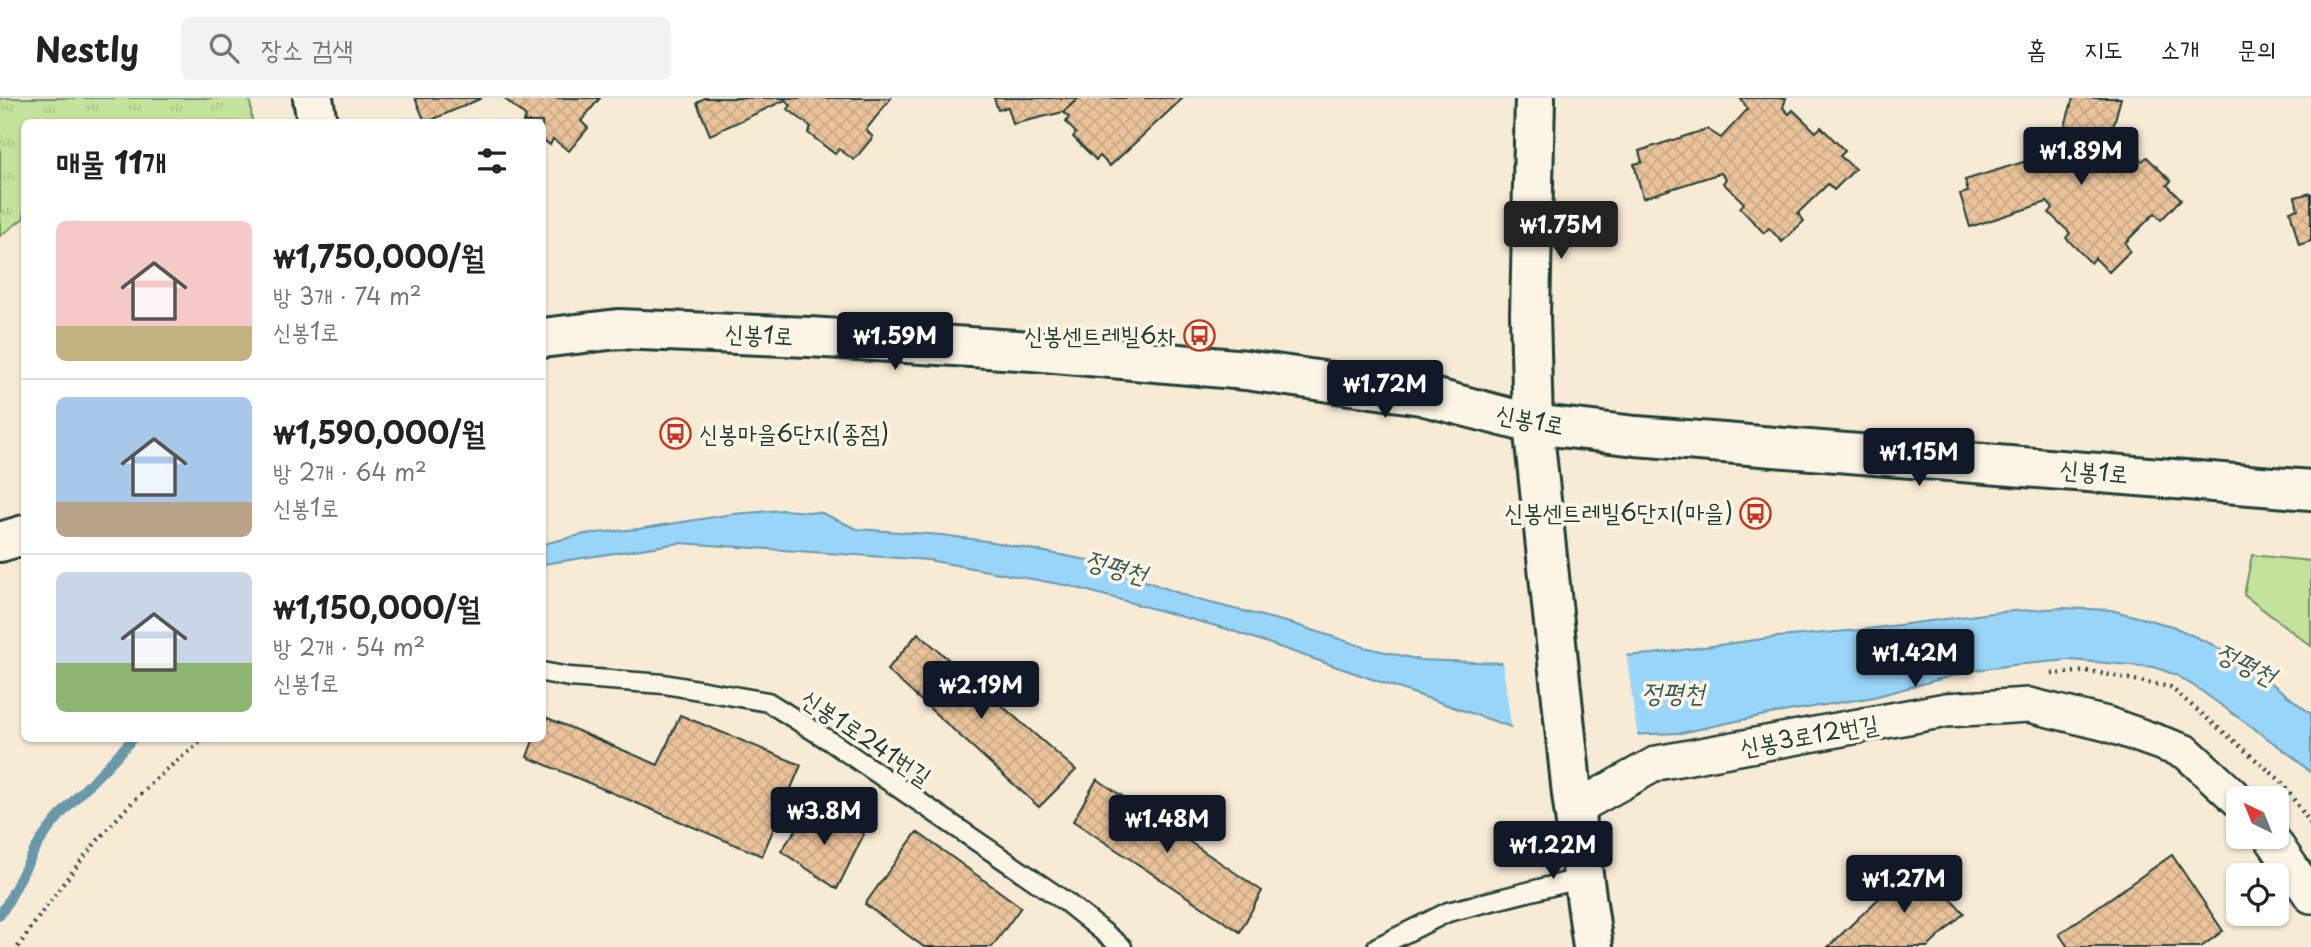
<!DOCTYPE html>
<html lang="ko">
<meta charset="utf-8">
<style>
:root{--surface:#fff;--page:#f2f2f2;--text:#222;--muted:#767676;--line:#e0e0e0;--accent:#111827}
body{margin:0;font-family:"Playpen Sans","Poor Story",sans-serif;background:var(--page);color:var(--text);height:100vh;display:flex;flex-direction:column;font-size:26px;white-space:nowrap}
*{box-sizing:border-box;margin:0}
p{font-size:23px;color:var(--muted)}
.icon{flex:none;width:38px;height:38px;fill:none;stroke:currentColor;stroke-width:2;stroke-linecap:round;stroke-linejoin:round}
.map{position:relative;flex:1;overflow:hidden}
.side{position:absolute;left:21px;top:21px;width:525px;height:623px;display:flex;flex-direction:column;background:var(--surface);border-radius:10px;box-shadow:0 2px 5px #0004}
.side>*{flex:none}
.needle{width:46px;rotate:317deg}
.controls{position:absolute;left:2226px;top:688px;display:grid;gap:14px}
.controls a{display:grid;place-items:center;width:63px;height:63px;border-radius:10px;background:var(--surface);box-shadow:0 2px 5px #0004;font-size:35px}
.price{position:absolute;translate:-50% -60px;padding:0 16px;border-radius:7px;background:var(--accent);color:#fff;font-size:23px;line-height:46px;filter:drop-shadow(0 2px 4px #0008)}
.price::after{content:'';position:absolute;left:50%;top:42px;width:21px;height:16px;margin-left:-10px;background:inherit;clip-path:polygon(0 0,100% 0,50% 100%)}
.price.active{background:#222;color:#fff}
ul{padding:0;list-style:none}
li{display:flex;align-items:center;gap:21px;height:175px;padding:0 35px}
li+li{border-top:2px solid var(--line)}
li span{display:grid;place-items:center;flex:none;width:196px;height:140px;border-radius:10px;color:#555}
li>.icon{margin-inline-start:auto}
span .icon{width:84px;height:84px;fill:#fffc;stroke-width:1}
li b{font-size:30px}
h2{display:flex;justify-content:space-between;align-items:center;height:84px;padding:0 35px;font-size:30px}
header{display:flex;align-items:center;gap:42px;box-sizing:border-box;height:98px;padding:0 35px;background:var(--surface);border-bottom:2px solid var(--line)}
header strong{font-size:33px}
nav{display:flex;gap:38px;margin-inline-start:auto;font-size:24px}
.search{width:490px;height:63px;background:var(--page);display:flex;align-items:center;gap:18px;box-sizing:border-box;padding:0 24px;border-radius:10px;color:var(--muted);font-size:26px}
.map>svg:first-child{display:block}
.grass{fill:url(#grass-tufts);stroke:#719068;stroke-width:2}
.green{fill:#c3e29b;stroke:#719068;stroke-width:2}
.water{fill:#99d4f9;stroke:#6898aa;stroke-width:2}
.pier{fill:#f8ebd6}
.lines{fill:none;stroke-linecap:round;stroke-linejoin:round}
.stream{stroke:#6898aa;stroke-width:10}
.building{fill:url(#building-cross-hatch);stroke:#1f3d34;stroke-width:2}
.lane-casing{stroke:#1f3d34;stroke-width:23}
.street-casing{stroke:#1f3d34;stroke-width:38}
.secondary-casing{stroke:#1f3d34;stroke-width:44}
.path{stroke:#1f3d34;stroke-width:4.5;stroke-dasharray:2 5;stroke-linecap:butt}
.lane{stroke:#fcf5e5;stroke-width:18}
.street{stroke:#fcf5e5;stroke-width:33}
.secondary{stroke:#fcf5e5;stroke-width:38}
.labels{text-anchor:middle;stroke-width:7;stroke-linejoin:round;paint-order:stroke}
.street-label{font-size:24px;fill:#1f3d34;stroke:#fcf5e5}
.poi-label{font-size:24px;fill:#1f3d34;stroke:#fcf5e5;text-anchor:end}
.water-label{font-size:26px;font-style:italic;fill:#375b5b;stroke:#fcf5e5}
</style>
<header>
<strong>Nestly</strong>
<div class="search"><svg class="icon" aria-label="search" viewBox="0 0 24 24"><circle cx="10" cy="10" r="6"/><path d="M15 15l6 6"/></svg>장소 검색</div>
<nav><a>홈</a><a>지도</a><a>소개</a><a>문의</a></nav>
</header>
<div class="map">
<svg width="2311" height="849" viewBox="0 0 2311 849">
<defs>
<pattern id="grass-tufts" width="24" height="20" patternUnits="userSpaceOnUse" patternTransform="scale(1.75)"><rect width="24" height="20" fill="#c3e29b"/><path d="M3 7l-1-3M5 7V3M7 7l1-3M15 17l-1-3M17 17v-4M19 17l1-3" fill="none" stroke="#a7c386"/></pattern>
<pattern id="building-cross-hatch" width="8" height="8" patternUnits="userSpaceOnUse" patternTransform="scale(1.75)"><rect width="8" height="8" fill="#eac39a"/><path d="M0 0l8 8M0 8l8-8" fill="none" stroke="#c8a885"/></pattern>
</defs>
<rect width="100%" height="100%" fill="#f8ebd6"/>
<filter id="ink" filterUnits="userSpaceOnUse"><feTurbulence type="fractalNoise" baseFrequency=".0143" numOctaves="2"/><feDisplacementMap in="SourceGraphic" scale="14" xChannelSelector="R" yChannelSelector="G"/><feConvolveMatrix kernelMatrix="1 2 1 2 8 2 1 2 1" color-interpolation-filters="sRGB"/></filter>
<g filter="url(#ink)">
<polygon class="grass" points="0,0 250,0 252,24 24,24 24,120 0,138"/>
<polygon class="green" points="2252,457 2311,463 2311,548 2244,497"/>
<polygon class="water" points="783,412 822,415 857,431 942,437 993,444 1087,462 1195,501 1294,526 1364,549 1420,562 1503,565 1653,556 1777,539 1860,532 2000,514 2062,510 2111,512 2172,528 2213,547 2257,574 2311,616 2311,675 2296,661 2200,592 2176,577 2154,569 2070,562 2013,567 1970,573 1874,599 1770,616 1681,635 1543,640 1227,531 1070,488 928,462 680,445 543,466 543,446 585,436 638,431 733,416"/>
<polygon class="pier" points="1626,554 1638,641 1543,643 1512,633 1502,562"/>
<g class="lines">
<path class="stream" d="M0,817C14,796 23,772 36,750C61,709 102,677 133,640"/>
</g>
<g class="building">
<polygon points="415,0 482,0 427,24 425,24"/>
<polygon points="504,0 600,0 581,23 588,30 569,53 553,41 550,47 542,41 542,24 523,24 526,19"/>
<polygon points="704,0 891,0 866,32 873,39 854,62 839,51 835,56 808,35 811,29 788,11 791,7 785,2 710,37 697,5"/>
<polygon points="994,0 1079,0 1063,14 1013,26 1008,9 998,12"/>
<polygon points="1079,0 1183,0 1110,68 1100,58 1096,62 1073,39 1076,35 1066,24 1069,19 1063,14"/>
<polygon points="1740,0 1786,0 1783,10 1789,16 1793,12 1816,34 1821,29 1845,53 1840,58 1855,71 1834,92 1828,86 1798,115 1804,123 1782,144 1769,130 1764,135 1740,110 1744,105 1723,85 1726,81 1721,75 1643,100 1634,66 1642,64 1639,53 1707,31 1721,40 1748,11"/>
<polygon points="2073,0 2121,0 2110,40 2116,46 2119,42 2142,63 2147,59 2171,83 2167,87 2181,101 2161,122 2155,115 2125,145 2130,153 2109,174 2095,160 2091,165 2066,140 2070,135 2049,115 2053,110 2047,104 1970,129 1960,96 1968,94 1965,82 2033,61 2047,70 2074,41 2065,28"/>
<polygon points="2311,95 2311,143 2299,147 2290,113 2298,111 2295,99"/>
<polygon points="918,535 1076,672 1039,709 887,572"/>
<polygon points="680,617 801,667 762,758 527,659 534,640 542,640 543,618 658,667"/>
<polygon points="1097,681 1262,793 1240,834 1073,723"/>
<polygon points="805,719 831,719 864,736 837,791 781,753"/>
<polygon points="917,734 1021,809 992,849 924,849 865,806"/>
<polygon points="2172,757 2223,833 2201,849 2068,849 2059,836"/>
<polygon points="1917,764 1964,815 1928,849 1828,849"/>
</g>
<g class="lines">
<defs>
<g id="lane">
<polyline points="542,574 569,579 664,586 768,604 830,643 1066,804 1122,849"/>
<polyline points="1377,849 1448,814 1583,780"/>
</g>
<g id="street">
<polyline points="1576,710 1657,665 1946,612 2029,607 2107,626 2186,654 2238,702"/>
<polyline points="2270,738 2311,798"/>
</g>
<g id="secondary">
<polyline points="313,0 317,24"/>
<polyline points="1535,0 1530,217 1533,326 1572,696 1593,849"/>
<polyline points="542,240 618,231 809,239 1033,253 1246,272 1421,297 1533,326 1636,338 2311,392"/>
<polyline points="0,444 24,437"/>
</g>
</defs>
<use href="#lane" class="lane-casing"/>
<use href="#street" class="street-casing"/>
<use href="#secondary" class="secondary-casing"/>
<g class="path">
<polyline points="2052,576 2089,573 2170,589 2280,682 2311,726"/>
<path d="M18,849C71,771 129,696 206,640"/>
</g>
<use href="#lane" class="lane"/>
<use href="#street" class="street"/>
<use href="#secondary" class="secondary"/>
</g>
</g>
<defs>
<symbol id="bus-ring" viewBox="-11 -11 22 22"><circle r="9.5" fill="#fcf5e5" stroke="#c8321e" stroke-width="1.5"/><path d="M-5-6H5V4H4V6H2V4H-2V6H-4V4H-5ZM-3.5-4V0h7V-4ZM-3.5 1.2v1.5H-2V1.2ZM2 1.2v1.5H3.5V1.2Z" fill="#c8321e"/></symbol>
</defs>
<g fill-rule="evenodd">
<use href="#bus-ring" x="1182" y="220" width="35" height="35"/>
<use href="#bus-ring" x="658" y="318" width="35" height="35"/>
<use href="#bus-ring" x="1738" y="398" width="35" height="35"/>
</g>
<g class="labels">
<g class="street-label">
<text transform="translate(759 237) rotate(3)" y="8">신봉1로</text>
<text transform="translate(1530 322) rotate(11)" y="8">신봉1로</text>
<text transform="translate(2094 374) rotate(5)" y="8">신봉1로</text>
<text transform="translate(1809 638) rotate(-10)" y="8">신봉3로12번길</text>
<text transform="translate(866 640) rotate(34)" y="8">신봉1로241번길</text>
</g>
<g class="poi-label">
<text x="1176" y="246">신봉센트레빌6차</text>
<text x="699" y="344" text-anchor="start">신봉마을6단지(종점)</text>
<text x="1733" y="423">신봉센트레빌6단지(마을)</text>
</g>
<g class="water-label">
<text transform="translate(1116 469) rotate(15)" y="9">정평천</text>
<text transform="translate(2246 566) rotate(26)" y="9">정평천</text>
<text x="1673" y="604">정평천</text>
</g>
</g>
</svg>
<div class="controls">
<a><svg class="needle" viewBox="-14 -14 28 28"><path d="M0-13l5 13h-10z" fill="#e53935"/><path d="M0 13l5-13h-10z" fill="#767676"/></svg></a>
<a><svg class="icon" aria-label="locate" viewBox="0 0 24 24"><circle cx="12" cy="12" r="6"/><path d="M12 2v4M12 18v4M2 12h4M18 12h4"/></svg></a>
</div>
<b class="price" style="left:2081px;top:89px">₩1.89M</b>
<b class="price active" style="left:1561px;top:163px">₩1.75M</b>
<b class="price" style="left:895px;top:274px">₩1.59M</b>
<b class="price" style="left:1385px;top:322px">₩1.72M</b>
<b class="price" style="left:1919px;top:390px">₩1.15M</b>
<b class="price" style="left:1915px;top:591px">₩1.42M</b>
<b class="price" style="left:981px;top:623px">₩2.19M</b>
<b class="price" style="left:824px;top:749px">₩3.8M</b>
<b class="price" style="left:1167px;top:757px">₩1.48M</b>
<b class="price" style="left:1553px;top:783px">₩1.22M</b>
<b class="price" style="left:1904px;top:817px">₩1.27M</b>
<section class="side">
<h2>매물 11개<svg class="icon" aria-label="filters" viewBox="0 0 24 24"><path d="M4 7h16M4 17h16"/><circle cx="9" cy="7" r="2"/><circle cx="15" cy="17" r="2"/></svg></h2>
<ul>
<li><span style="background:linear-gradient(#f6c9c9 75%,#c2b280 0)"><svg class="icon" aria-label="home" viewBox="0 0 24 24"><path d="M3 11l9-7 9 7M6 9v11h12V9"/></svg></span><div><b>₩1,750,000/월</b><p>방 3개 · 74 m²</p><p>신봉1로</p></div></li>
<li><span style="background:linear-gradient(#a9c7e8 75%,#b9a48a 0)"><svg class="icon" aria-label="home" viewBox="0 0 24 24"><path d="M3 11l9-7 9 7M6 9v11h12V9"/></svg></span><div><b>₩1,590,000/월</b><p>방 2개 · 64 m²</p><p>신봉1로</p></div></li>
<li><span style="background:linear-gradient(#c9d6e8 65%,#8fb573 0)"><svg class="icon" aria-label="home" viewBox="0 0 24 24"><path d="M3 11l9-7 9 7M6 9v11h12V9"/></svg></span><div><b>₩1,150,000/월</b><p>방 2개 · 54 m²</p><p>신봉1로</p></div></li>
</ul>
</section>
</div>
